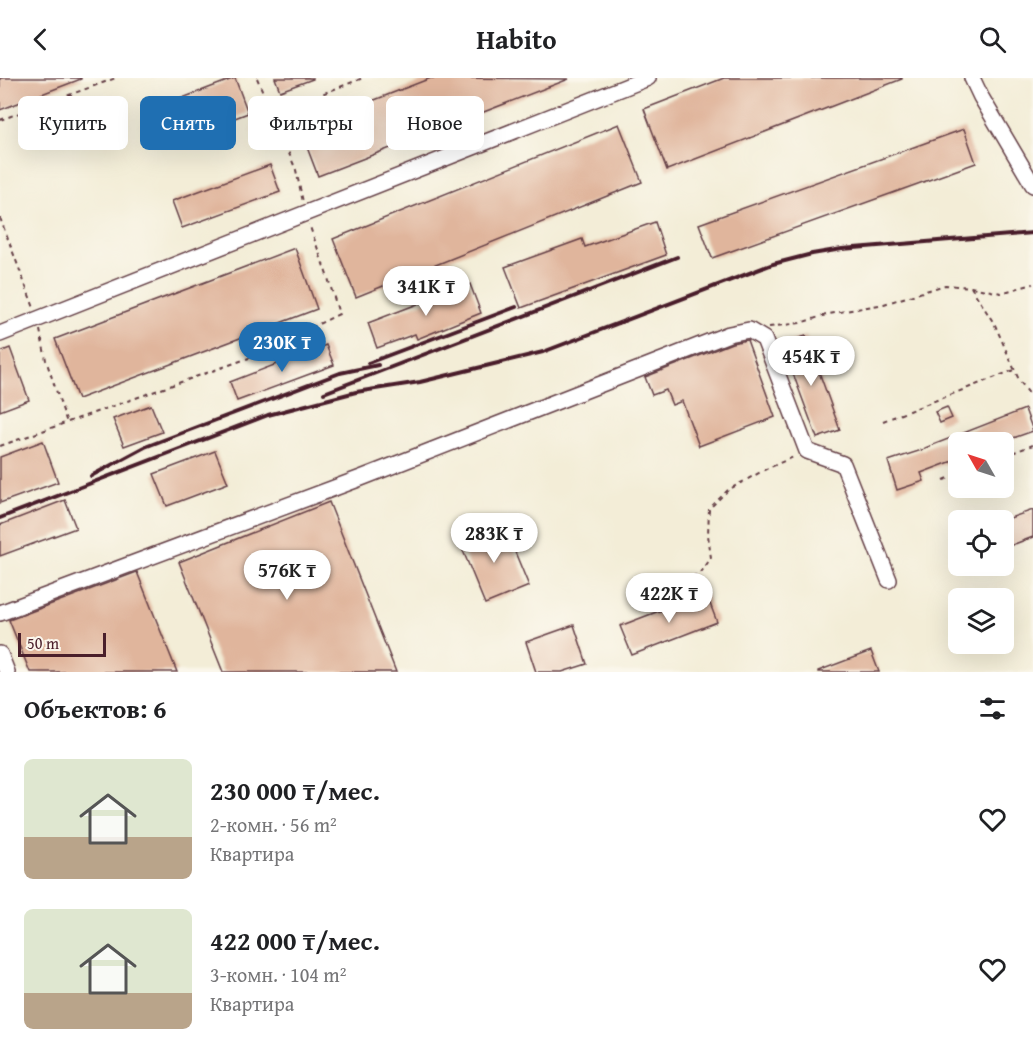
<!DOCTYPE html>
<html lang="ru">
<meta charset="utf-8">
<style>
:root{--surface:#fff;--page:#f2f2f2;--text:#202124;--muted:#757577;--accent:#1f6fb2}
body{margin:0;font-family:"Gentium Book Plus",serif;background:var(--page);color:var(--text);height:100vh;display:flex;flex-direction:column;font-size:22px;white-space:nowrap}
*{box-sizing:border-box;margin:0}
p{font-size:20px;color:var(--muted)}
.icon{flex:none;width:33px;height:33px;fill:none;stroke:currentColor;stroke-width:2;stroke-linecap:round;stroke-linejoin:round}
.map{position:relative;height:594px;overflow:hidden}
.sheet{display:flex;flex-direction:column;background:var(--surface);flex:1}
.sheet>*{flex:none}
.banner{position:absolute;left:18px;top:18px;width:600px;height:54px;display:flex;gap:12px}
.needle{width:39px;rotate:309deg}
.tools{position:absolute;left:948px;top:354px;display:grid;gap:12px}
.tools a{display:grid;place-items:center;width:66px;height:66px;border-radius:9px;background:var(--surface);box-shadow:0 6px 24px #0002;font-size:30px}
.scale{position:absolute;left:18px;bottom:15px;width:88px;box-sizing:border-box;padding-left:6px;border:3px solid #4a1f2b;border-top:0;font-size:16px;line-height:21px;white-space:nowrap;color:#4a1f2b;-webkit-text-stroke:4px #fbf7ec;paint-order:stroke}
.price{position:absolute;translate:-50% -51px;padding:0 14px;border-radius:21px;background:#fff;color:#222;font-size:20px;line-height:39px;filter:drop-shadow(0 2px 3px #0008)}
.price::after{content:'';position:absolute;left:50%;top:36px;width:18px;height:14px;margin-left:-9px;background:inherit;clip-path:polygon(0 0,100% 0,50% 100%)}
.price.current{background:var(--accent);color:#fff}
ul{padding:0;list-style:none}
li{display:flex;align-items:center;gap:18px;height:150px;padding:0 24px}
li span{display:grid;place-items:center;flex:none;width:168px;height:120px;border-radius:9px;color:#555}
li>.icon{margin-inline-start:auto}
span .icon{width:72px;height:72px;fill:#fffc;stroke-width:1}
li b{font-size:26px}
h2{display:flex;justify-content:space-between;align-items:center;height:72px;padding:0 24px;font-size:26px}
.chip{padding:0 21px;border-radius:9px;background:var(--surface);box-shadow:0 6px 24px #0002;font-size:21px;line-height:54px}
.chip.current{background:var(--accent);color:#fff}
header{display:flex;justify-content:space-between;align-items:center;height:78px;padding:0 24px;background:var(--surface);font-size:27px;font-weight:600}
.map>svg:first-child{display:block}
.building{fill:#e0b59c}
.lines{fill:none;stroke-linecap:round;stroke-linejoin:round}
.minor-casing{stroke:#633e45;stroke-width:18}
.path{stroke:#633e45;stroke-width:2;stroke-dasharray:4.5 4.5;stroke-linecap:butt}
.minor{stroke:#fff;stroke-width:15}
.rail{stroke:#4a1f2b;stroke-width:4}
</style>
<header><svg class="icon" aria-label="back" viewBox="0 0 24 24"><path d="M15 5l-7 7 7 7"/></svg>Habito<svg class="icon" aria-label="search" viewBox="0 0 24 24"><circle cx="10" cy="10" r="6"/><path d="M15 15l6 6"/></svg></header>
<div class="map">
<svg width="1033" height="594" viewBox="0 0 1033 594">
<rect width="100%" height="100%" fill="#fbf7ec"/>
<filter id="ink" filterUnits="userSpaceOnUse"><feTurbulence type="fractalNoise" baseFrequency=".0167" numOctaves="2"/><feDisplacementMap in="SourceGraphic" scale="12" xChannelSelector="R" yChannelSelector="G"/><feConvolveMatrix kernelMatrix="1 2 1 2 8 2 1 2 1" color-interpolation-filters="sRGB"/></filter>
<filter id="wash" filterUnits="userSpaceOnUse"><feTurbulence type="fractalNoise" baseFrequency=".008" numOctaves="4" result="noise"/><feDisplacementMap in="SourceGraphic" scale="24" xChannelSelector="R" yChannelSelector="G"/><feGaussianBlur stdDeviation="1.35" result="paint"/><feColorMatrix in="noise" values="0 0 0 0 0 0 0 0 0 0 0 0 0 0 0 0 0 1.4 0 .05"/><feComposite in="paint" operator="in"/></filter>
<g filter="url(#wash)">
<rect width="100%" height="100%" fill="#f3edd7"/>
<g id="blocks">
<g class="building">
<polygon points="0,0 81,0 81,1 0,32"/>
<polygon points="235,0 248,35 185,59 172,24"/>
<polygon points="275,0 313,0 313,1 280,13"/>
<polygon points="431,0 569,1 318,98 300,51"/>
<polygon points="724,0 902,0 902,1 667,92 644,31"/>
<polygon points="619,46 642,104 356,219 333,161"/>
<polygon points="964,51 976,85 712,180 699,146"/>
<polygon points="270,87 280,114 182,150 172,123"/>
<polygon points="655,144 666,177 521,230 505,189 582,161 585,169"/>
<polygon points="295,170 317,231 78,321 55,261"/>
<polygon points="470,206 481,235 417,261 415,256 377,270 368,245"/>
<polygon points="806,258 840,352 817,360 782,266"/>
<polygon points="747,262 775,339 699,368 682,323 672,327 666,312 652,317 645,299 732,265"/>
<polygon points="326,267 334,287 237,323 230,304"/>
<polygon points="10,270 29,322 0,333 0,274"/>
<polygon points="151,327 162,354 124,368 113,341"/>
<polygon points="947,329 952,340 940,345 935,334"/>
<polygon points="1025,331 1033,353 1002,364 958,364 958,381 921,395 924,403 897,412 888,383 925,371 925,370"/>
<polygon points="43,363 58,404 0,425 0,379"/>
<polygon points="215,373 228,405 167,428 154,396"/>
<polygon points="65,422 76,450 0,478 0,447"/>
<polygon points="329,424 396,594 223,594 179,484"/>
<polygon points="1033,432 1033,459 1004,470 1004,442"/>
<polygon points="503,445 529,508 485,526 459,463"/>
<polygon points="137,494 177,594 30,594 9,542"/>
<polygon points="706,515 717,544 632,577 620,548"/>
<polygon points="574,547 587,586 562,594 536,594 526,564"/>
<polygon points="871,573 879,594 818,594 818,593"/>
</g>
</g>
</g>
<g filter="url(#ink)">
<use href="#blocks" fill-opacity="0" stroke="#633e45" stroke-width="1.5"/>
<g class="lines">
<defs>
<g id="minor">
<polyline points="972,0 981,19 1033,107"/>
<polyline points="0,256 648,0"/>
<polyline points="0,535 361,400 729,256 749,252 764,261 807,373 843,386 889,502"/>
<polyline points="0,576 7,594"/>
</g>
</defs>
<use href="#minor" class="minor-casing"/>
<g class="path">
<polyline points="257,0 296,92 303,124"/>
<polyline points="273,35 363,0"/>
<polyline points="0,42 116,0"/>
<polyline points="0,140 34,230"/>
<polyline points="971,209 1001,215 1033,206"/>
<polyline points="769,249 800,245 829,236 884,226 945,207 971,209 995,247 1019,302 1033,321"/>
<polyline points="40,252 46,282 67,345"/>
<polyline points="883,343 1014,292"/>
<polyline points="0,368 249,280 339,236 328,200 309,146"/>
<polyline points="1004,378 1033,367"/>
<polyline points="944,402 958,396"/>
<polyline points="654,523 702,493 711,480 708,457 709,431 728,412 768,390 796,378"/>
</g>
<use href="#minor" class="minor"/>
<g class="rail">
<polyline points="368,285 516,229"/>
<polyline points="324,315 677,179"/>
<polyline points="91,398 145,369 340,295 378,287"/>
<polyline points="0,440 268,337 356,314 420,304 543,274 773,186 812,176 842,171 1033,155"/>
</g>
</g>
</g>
</svg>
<div class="tools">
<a><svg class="needle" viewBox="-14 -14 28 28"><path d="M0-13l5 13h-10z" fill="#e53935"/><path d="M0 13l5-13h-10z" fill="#757577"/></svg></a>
<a><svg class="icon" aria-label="locate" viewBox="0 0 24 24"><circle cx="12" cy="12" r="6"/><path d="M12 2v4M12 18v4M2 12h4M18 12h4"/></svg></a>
<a><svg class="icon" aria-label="layers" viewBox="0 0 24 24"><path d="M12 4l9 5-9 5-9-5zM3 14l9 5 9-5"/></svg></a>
</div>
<div class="scale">50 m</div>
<b class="price" style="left:426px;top:239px">341K ₸</b>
<b class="price current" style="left:282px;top:295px">230K ₸</b>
<b class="price" style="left:811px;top:309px">454K ₸</b>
<b class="price" style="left:494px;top:486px">283K ₸</b>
<b class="price" style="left:287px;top:523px">576K ₸</b>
<b class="price" style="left:669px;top:546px">422K ₸</b>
<div class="banner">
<a class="chip">Купить</a>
<a class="chip current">Снять</a>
<a class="chip">Фильтры</a>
<a class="chip">Новое</a>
</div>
</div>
<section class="sheet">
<h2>Объектов: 6<svg class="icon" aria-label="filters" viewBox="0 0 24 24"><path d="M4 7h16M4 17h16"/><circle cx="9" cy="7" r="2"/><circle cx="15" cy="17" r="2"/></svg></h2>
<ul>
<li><span style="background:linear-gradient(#dfe7d0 65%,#b9a48a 0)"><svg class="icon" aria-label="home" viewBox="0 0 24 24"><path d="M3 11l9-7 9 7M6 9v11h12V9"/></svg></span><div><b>230 000 ₸/мес.</b><p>2-комн. · 56 m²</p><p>Квартира</p></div><svg class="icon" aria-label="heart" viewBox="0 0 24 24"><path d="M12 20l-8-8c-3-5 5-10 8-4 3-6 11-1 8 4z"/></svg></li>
<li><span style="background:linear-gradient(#dfe7d0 70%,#b9a48a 0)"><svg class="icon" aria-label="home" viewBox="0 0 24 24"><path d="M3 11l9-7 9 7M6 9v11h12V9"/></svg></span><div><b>422 000 ₸/мес.</b><p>3-комн. · 104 m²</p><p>Квартира</p></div><svg class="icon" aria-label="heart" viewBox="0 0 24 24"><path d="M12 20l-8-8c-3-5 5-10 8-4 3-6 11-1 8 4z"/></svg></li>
</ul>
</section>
